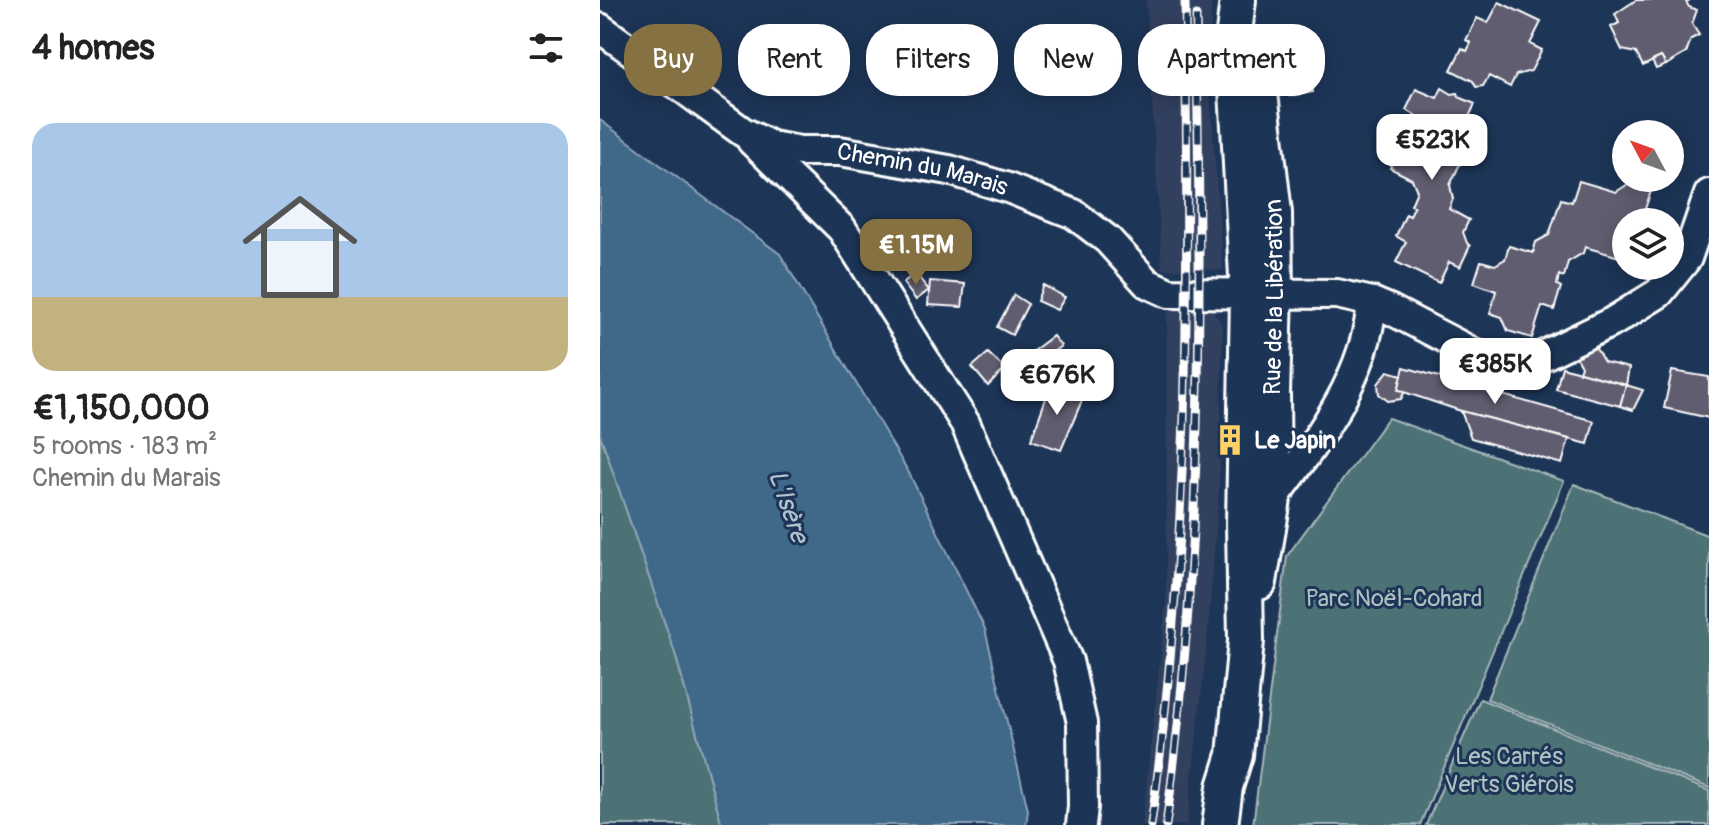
<!DOCTYPE html>
<meta charset="utf-8">
<style>
:root{--surface:#fff;--page:#f6f6f6;--text:#222;--muted:#767676;--accent:#857141}
body{margin:0;font-family:Pangolin,sans-serif;background:var(--page);color:var(--text);height:100vh;display:flex;flex-direction:column;font-size:30px;white-space:nowrap}
*{box-sizing:border-box;margin:0}
p{font-size:26px;color:var(--muted)}
.icon{flex:none;width:44px;height:44px;fill:none;stroke:currentColor;stroke-width:2;stroke-linecap:round;stroke-linejoin:round}
.map{position:relative;flex:1;overflow:hidden}
.drawer{display:flex;flex-direction:column;background:var(--surface);width:600px}
.drawer>*{flex:none}
.top-card{position:absolute;left:24px;top:24px;width:760px;height:72px;display:flex;gap:16px}
.needle{width:52px;rotate:311deg}
.tools{position:absolute;left:1012px;top:120px;display:grid;gap:16px}
.tools a{display:grid;place-items:center;width:72px;height:72px;border-radius:50%;background:var(--surface);box-shadow:0 4px 20px #0003;font-size:40px}
.price{position:absolute;translate:-50% -68px;padding:0 18px;border-radius:16px;background:#fff;color:#222;font-size:26px;line-height:52px;filter:drop-shadow(0 2px 4px #0008)}
.price::after{content:'';position:absolute;left:50%;top:48px;width:24px;height:18px;margin-left:-12px;background:inherit;clip-path:polygon(0 0,100% 0,50% 100%)}
.price.current{background:var(--accent);color:#fff}
ul{padding:0;list-style:none}
li{display:grid;align-content:center;gap:16px;height:424px;padding:0 32px}
li span{display:grid;place-items:center;height:248px;border-radius:24px;color:#555}
li>.icon{margin-inline-start:auto}
span .icon{width:144px;height:144px;fill:#fffc;stroke-width:1}
li b{font-size:34px}
h2{display:flex;justify-content:space-between;align-items:center;height:96px;padding:0 32px;font-size:34px}
.tag{padding:0 28px;border-radius:32px;background:var(--surface);box-shadow:0 4px 20px #0003;font-size:28px;line-height:72px}
.tag.current{background:var(--accent);color:#fff}
main{display:flex;flex:1;min-height:0}
.map>svg:first-child{display:block}
.built{fill:#31415e}
.green{fill:#4e7274;stroke:#a6b8ba;stroke-width:2}
.water{fill:#416889;stroke:#8da4b8;stroke-width:2}
.building{fill:#615d70;stroke:#fff;stroke-width:2}
.lines{fill:none;stroke-linecap:round;stroke-linejoin:round}
.minor-casing{stroke:#fff;stroke-width:34}
.major-casing{stroke:#fff;stroke-width:40}
.minor{stroke:#1d3557;stroke-width:28}
.major{stroke:#1d3557;stroke-width:34}
.rail-casing{stroke:#fff;stroke-width:9}
.rail{stroke:#1d3557;stroke-width:6;stroke-dasharray:18;stroke-linecap:butt}
.labels{text-anchor:middle;stroke-width:6;stroke-linejoin:round;paint-order:stroke}
.street-label{font-size:24px;fill:#fff;stroke:#1d3557}
.poi-label{font-size:24px;font-weight:bold;fill:#fff;stroke:#1d3557;text-anchor:start}
.park-label{font-size:24px;fill:#afc0c0;stroke:#1d3557}
.water-label{font-size:26px;font-style:italic;fill:#b3c3d0;stroke:#1d3557}
</style>
<main>
<section class="drawer">
<h2>4 homes<svg class="icon" aria-label="filters" viewBox="0 0 24 24"><path d="M4 7h16M4 17h16"/><circle cx="9" cy="7" r="2"/><circle cx="15" cy="17" r="2"/></svg></h2>
<ul>
<li><span style="background:linear-gradient(#a9c7e8 70%,#c2b280 0)"><svg class="icon" aria-label="home" viewBox="0 0 24 24"><path d="M3 11l9-7 9 7M6 9v11h12V9"/></svg></span><div><b>€1,150,000</b><p>5 rooms · 183 m²</p><p>Chemin du Marais</p></div></li>
</ul>
</section>
<div class="map">
<svg width="1109" height="825" viewBox="0 0 1109 825">
<rect width="100%" height="100%" fill="#1d3557"/>
<filter id="ink" filterUnits="userSpaceOnUse"><feTurbulence type="fractalNoise" baseFrequency=".0125" numOctaves="2"/><feDisplacementMap in="SourceGraphic" scale="16" xChannelSelector="R" yChannelSelector="G"/><feConvolveMatrix kernelMatrix="1 2 1 2 8 2 1 2 1" color-interpolation-filters="sRGB"/></filter>
<g filter="url(#ink)">
<g class="built">
<polygon points="546,0 611,0 610,92 623,270 562,269"/>
<polygon points="567,305 610,305 623,327 619,490 607,643 587,825 542,825 566,604"/>
</g>
<g class="green">
<polygon points="788,418 964,481 820,825 653,825 687,556"/>
<polygon points="0,434 75,653 122,825 0,825"/>
<polygon points="974,484 1109,536 1109,788 887,699"/>
<polygon points="880,699 1109,791 1109,825 826,825"/>
</g>
<polygon class="water" points="0,120 180,254 309,473 385,629 428,810 426,825 122,825 75,653 0,434"/>
<g class="building">
<polygon points="1036,0 1090,0 1086,2 1089,7 1097,10 1092,24 1099,35 1091,39 1086,53 1066,65 1061,57 1043,66 1036,53 1022,50 1011,27 1019,23 1015,14"/>
<polygon points="899,2 941,22 930,44 942,50 931,71 916,75 910,87 889,76 883,86 876,87 873,81 851,70 862,48 867,51 871,43 866,40 877,18 888,23"/>
<polygon points="709,57 713,92 690,96 686,62"/>
<polygon points="1061,57 1066,65 1056,69 1052,61"/>
<polygon points="842,88 852,94 858,93 859,97 875,104 855,147 866,151 850,185 853,199 849,209 869,220 863,232 867,243 870,246 860,267 849,262 839,283 796,262 806,242 796,236 806,214 810,216 814,206 811,205 817,191 812,179 790,168 801,147 790,142 801,120 811,125 815,115 806,110 816,89 837,98"/>
<polygon points="979,181 1016,192 1028,184 1051,191 1044,212 1056,216 1054,222 1026,222 1026,259 985,247 983,253 968,262 964,277 959,275 957,285 961,287 954,310 942,306 932,338 908,331 902,317 890,313 896,291 874,283 881,261 895,265 905,259 909,246 933,253 936,242 949,235 961,199 972,202"/>
<polygon points="315,273 329,290 316,300 303,283"/>
<polygon points="330,281 365,284 362,307 328,305"/>
<polygon points="443,285 465,297 457,310 437,301"/>
<polygon points="414,295 428,304 412,335 397,327"/>
<polygon points="453,336 461,346 437,364 429,354"/>
<polygon points="995,347 1004,362 1029,368 1026,385 979,372 981,366 976,357"/>
<polygon points="388,353 405,369 388,386 372,367"/>
<polygon points="463,354 469,372 449,378 443,360"/>
<polygon points="804,367 994,421 988,444 861,411 798,390"/>
<polygon points="962,367 1026,385 1020,406 956,389"/>
<polygon points="788,371 802,375 798,390 805,391 801,399 788,401 779,394 778,384"/>
<polygon points="1072,371 1109,377 1109,418 1064,408"/>
<polygon points="1026,385 1043,390 1033,410 1020,406"/>
<polygon points="449,390 486,391 461,450 431,440"/>
<polygon points="861,411 969,439 962,464 871,438"/>
</g>
<g class="lines">
<defs>
<g id="minor">
<path id="s1" d="M0,28L143,132L171,146L200,151H240L349,170L408,188L474,214L508,240L547,283L569,293L737,294L772,302L791,310L893,363L926,364L1014,321L1059,293L1087,258L1109,194"/>
<polyline points="152,141 242,229 365,423 468,661 482,723 483,807 481,825"/>
<path d="M673,499C718,439 766,378 772,302"/>
</g>
<g id="major">
<path id="s2" d="M659,582L673,499L672,393L675,294L674,213L660,93"/>
<polyline points="620,825 625,787 635,755 646,641 644,524 648,295 634,33 638,0"/>
</g>
</defs>
<use href="#minor" class="minor-casing"/>
<use href="#major" class="major-casing"/>
<use href="#minor" class="minor"/>
<use href="#major" class="major"/>
<defs>
<g id="rail">
<path d="M551,825C590,552 589,275 585,0"/>
<path d="M566,825C603,556 602,287 596,16"/>
</g>
</defs>
<use href="#rail" class="rail-casing"/>
<use href="#rail" class="rail"/>
</g>
</g>
<defs>
<symbol id="building-bare" viewBox="-9 -9 18 18"><path d="M-4-6H4V6H1V3H-1V6H-4ZM-2.5-4.3h1.7v1.8h-1.7ZM.8-4.3h1.7v1.8H.8ZM-2.5-1h1.7V.8h-1.7ZM.8-1h1.7V.8H.8Z" fill="#ffd166" stroke="#1d3557" stroke-width="2.5" paint-order="stroke"/></symbol>
</defs>
<g fill-rule="evenodd">
<use href="#building-bare" x="608" y="418" width="44" height="44"/>
</g>
<g class="labels">
<g class="street-label">
<text dy="8" stroke="none"><textPath href="#s1" startOffset="362">Chemin du Marais</textPath></text>
<text dy="8" stroke="none"><textPath href="#s2" startOffset="286">Rue de la Libération</textPath></text>
</g>
<g class="poi-label">
<text x="654" y="448">Le Japin</text>
</g>
<g class="park-label">
<text x="794" y="606">Parc Noël-Cohard</text>
<text x="909" y="764">Les Carrés<tspan x="909" dy="28">Verts Giérois</tspan></text>
</g>
<g class="water-label">
<text transform="translate(189 506) rotate(71)" y="9">L'Isère</text>
</g>
</g>
</svg>
<div class="tools">
<a><svg class="needle" viewBox="-14 -14 28 28"><path d="M0-13l5 13h-10z" fill="#e53935"/><path d="M0 13l5-13h-10z" fill="#767676"/></svg></a>
<a><svg class="icon" aria-label="layers" viewBox="0 0 24 24"><path d="M12 4l9 5-9 5-9-5zM3 14l9 5 9-5"/></svg></a>
</div>
<b class="price" style="left:832px;top:182px">€523K</b>
<b class="price current" style="left:316px;top:287px">€1.15M</b>
<b class="price" style="left:895px;top:406px">€385K</b>
<b class="price" style="left:457px;top:417px">€676K</b>
<div class="top-card">
<a class="tag current">Buy</a>
<a class="tag">Rent</a>
<a class="tag">Filters</a>
<a class="tag">New</a>
<a class="tag">Apartment</a>
</div>
</div>
</main>
